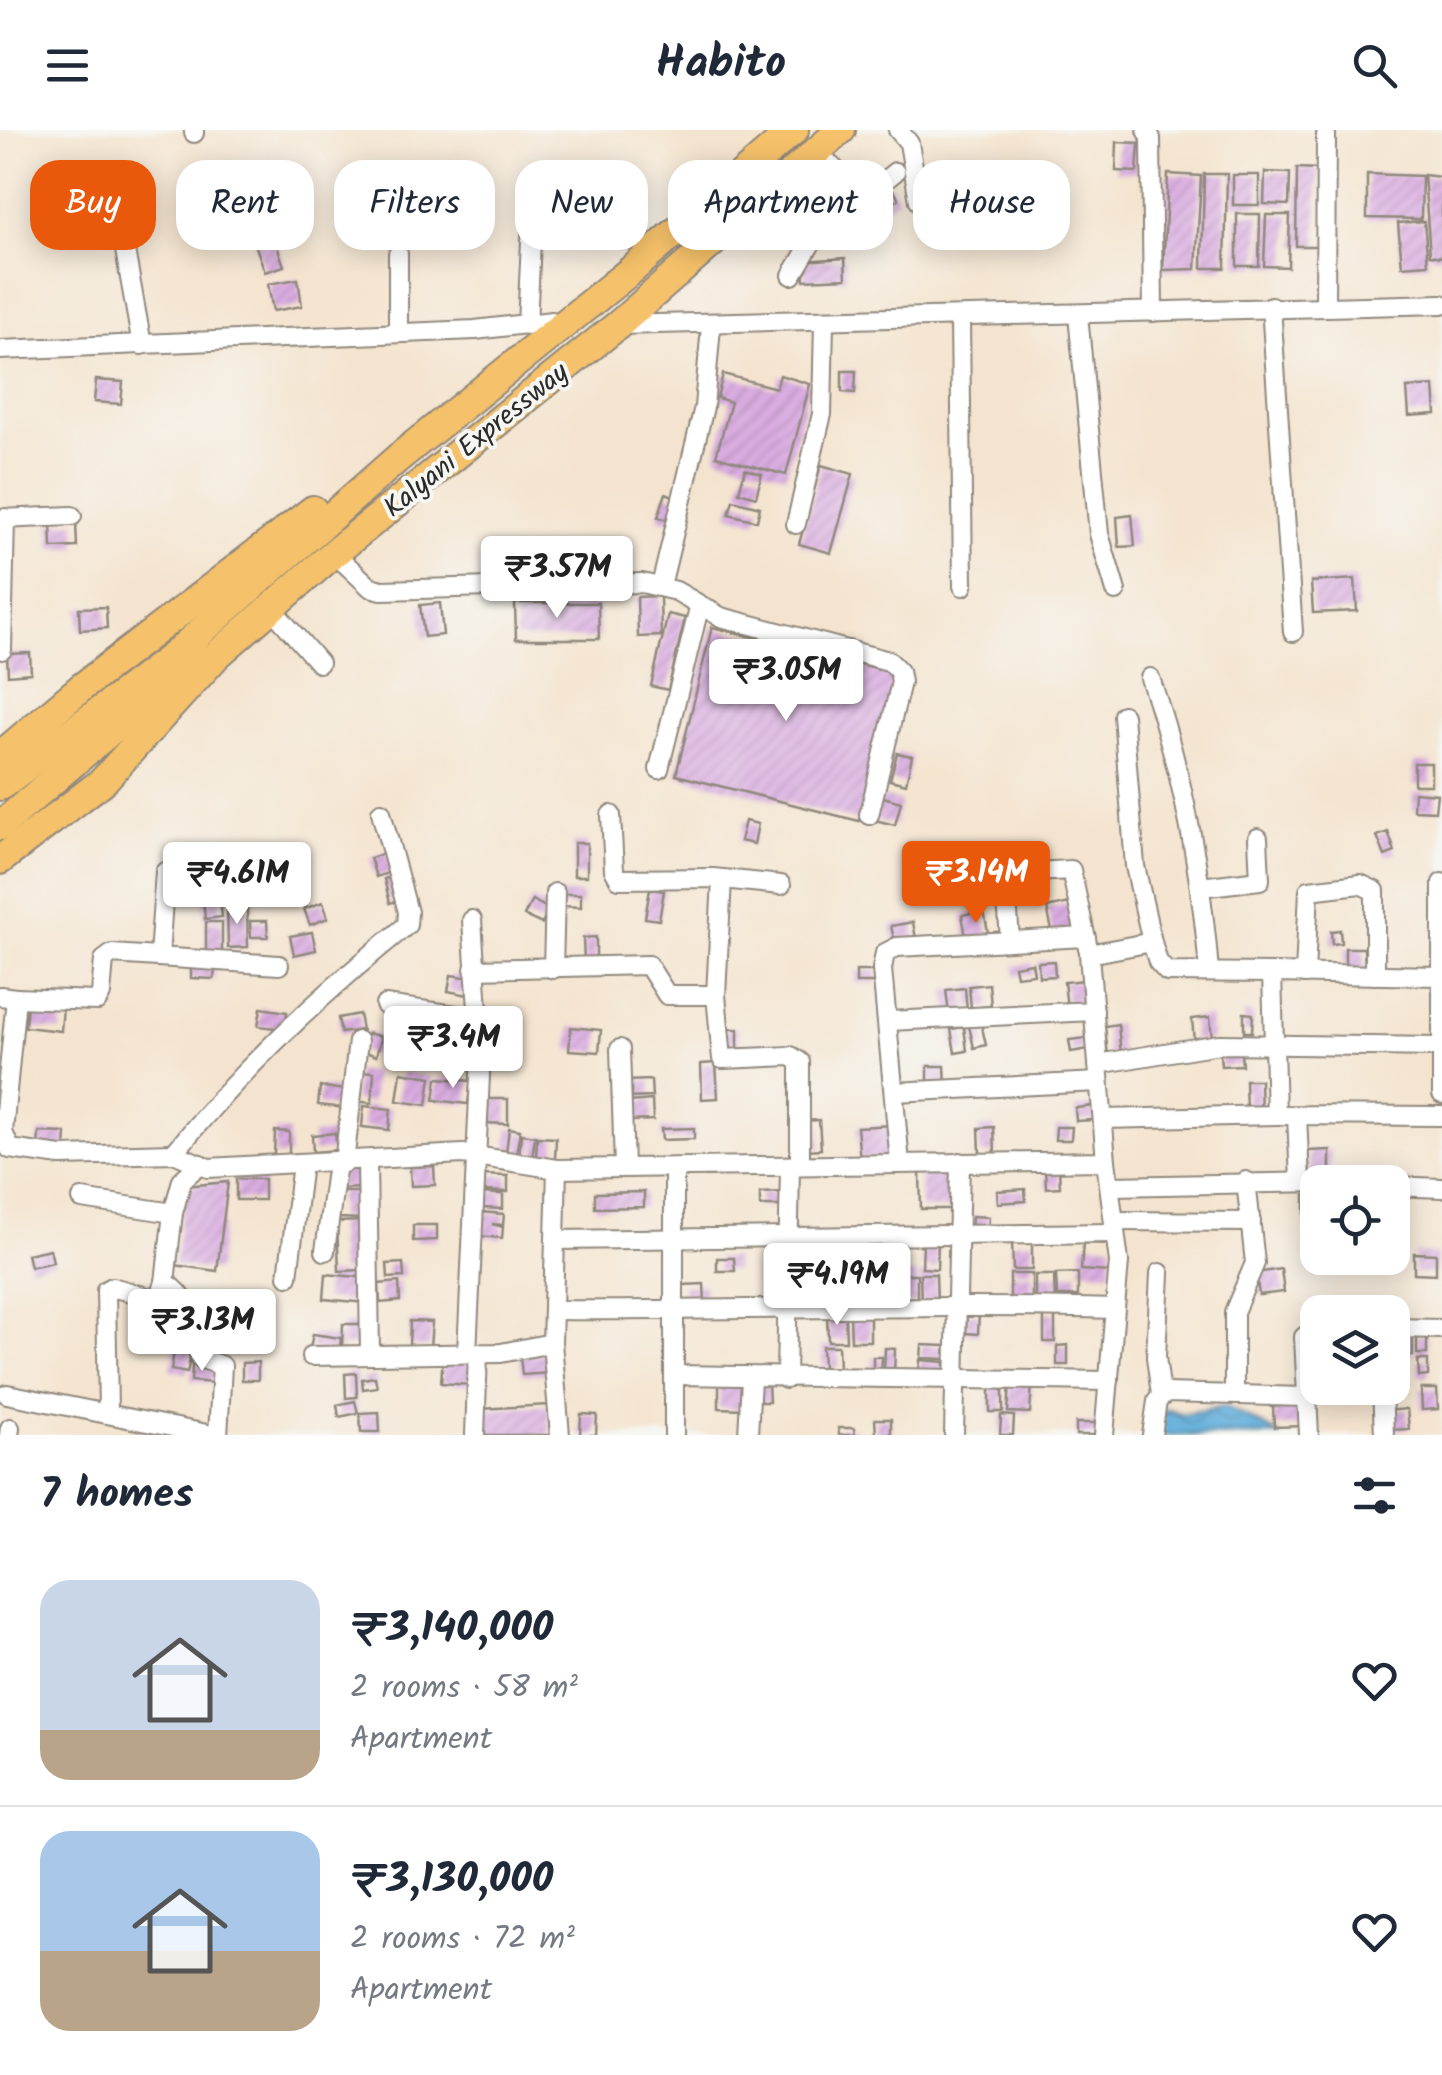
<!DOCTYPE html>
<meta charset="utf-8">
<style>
:root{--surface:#fff;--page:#f6f6f7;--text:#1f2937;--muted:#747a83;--line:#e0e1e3;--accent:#ea580c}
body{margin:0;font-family:Kalam,sans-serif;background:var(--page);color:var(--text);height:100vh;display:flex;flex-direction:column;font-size:38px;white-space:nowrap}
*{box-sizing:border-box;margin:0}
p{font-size:32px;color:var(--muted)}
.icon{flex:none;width:55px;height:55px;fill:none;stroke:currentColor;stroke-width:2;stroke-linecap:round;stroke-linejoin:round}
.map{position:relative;height:1305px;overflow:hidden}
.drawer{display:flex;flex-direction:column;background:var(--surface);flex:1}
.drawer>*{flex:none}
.banner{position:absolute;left:30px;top:30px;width:1382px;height:90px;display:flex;gap:20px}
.controls{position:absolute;left:1300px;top:1035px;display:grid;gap:20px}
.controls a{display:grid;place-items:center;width:110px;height:110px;border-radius:20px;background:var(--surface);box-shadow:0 5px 25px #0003;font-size:50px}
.price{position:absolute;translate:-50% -85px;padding:0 22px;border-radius:10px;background:#fff;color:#222;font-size:32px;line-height:65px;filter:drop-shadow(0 2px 5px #0008)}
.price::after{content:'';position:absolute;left:50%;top:60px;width:30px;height:22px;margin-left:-15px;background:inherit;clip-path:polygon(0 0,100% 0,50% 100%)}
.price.current{background:var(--accent);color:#fff}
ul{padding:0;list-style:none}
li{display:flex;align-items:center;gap:30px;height:250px;padding:0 40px}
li+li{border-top:2px solid var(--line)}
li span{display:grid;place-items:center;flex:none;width:280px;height:200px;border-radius:30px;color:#555}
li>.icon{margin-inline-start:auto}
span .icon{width:120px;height:120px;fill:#fffc;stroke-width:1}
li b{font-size:42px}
h2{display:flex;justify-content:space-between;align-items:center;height:120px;padding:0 40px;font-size:42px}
.pill{padding:0 35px;border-radius:30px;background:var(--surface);box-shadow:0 5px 25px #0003;font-size:35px;line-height:90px}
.pill.current{background:var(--accent);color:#fff}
header{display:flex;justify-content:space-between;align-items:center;height:130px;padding:0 40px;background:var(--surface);font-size:45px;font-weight:800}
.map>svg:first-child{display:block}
.water{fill:url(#water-waves);stroke:#476d84;stroke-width:2.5}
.building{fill:url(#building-hatch)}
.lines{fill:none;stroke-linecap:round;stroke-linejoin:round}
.minor-casing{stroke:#90887d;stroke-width:22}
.highway-casing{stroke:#90887d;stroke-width:32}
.minor{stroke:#fff;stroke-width:18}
.highway{stroke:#f5c16b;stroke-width:28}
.labels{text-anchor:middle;stroke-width:8;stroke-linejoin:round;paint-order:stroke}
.street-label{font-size:28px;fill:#2b2b2b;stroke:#f6f6f2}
</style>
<header><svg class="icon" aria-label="menu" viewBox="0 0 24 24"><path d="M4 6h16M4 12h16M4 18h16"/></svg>Habito<svg class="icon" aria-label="search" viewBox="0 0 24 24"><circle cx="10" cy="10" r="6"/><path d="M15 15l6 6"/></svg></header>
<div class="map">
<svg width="1442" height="1305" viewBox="0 0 1442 1305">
<defs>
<pattern id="water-waves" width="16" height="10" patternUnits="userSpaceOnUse" patternTransform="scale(2.5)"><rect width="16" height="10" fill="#63afdc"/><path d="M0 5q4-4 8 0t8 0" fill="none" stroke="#528fb3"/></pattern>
<pattern id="building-hatch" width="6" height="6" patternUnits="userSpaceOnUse" patternTransform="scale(2.5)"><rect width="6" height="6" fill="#daace1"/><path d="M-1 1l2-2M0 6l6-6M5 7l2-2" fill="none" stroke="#bb94c1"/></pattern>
</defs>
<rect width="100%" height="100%" fill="#f6f6f2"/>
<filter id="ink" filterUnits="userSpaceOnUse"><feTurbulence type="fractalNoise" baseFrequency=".01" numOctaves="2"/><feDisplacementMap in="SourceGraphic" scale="20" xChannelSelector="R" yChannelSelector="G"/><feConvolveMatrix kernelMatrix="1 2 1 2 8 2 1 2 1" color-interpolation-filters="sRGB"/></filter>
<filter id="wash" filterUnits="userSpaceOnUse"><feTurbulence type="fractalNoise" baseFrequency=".0048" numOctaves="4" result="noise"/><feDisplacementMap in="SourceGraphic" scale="40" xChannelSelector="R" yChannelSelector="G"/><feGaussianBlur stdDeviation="2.25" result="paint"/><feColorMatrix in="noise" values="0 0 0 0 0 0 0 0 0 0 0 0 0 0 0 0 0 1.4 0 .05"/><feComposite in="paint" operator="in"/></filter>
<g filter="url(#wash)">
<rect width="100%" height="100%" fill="#f4e4cf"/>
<polygon class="water" points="1225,1276 1281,1305 1156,1305 1159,1282 1168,1279 1182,1284"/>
<g id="blocks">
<g class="building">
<polygon points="1117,12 1139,13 1137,42 1116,41"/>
<polygon points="1297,38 1318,39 1317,116 1296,116"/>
<polygon points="1265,42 1290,43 1289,75 1264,74"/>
<polygon points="1168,44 1201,46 1196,139 1163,140"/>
<polygon points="1204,44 1227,44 1225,138 1202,138"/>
<polygon points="1367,44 1422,46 1421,89 1367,88"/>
<rect x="1233" y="45" width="26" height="30"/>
<polygon points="1424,45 1442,47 1442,127 1430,125"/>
<polygon points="982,53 983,82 951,83 950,54"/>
<polygon points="890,55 899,69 881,81 872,68"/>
<polygon points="1237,84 1260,84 1259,136 1237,136"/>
<polygon points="1266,85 1290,85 1288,137 1264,136"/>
<polygon points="1424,91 1428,134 1402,136 1398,93"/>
<polygon points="274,107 284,136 265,142 255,114"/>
<polygon points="845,128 846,148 804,150 803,131"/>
<polygon points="298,149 302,176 273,181 268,154"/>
<polygon points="842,241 856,241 855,263 842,262"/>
<polygon points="723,244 776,258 780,245 810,254 786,345 716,326 731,272 717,268"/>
<polygon points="96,250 123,252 121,274 94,272"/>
<polygon points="1434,256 1436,284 1409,286 1407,258"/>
<polygon points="821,335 853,344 831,423 799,414"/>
<polygon points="745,339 762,344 756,367 739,362"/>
<polygon points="666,363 678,368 671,391 658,387"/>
<polygon points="733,370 760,377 757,391 729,384"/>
<polygon points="1132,385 1135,416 1119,417 1117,387"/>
<polygon points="76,392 77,417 52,418 51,393"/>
<polygon points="1355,449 1357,481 1313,483 1311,452"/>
<polygon points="660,466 661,506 638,507 637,467"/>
<polygon points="440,473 443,505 424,507 420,475"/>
<polygon points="515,473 598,473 599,509 516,509"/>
<polygon points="106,477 107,498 80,500 79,478"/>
<polygon points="668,484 685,488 668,560 651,556"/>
<polygon points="712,497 895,543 859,691 676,645"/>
<polygon points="30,523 31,543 8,545 7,524"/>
<polygon points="897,623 912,626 906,654 890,650"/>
<rect x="1414" y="633" width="17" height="22"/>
<polygon points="1414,662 1437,664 1435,681 1413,680"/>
<polygon points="880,666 901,672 895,695 875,690"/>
<polygon points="745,691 758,694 754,714 740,711"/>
<polygon points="1388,702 1395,722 1385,726 1377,706"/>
<rect x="574" y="713" width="13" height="33"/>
<polygon points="1030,717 1033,737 1012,739 1010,720"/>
<polygon points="388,722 394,741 376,747 370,728"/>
<polygon points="397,745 404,769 390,773 384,749"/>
<polygon points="172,754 200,756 199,772 170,769"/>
<polygon points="650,759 664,761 659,790 645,788"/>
<polygon points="559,764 581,764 581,777 559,776"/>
<polygon points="220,768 222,787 205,789 203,769"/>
<polygon points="532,770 549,779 542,794 524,786"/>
<polygon points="323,772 328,788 310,795 304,779"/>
<polygon points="1069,773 1074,801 1053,805 1047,778"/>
<polygon points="227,777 247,777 248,817 228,818"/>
<polygon points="984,781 989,808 967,812 962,785"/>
<polygon points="250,791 267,791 268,807 251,807"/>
<rect x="206" y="792" width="16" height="36"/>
<polygon points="913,792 916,809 895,813 891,796"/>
<polygon points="1340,800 1341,813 1332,814 1331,801"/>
<polygon points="312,802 316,820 294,825 290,806"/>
<polygon points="596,807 596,833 584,834 583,808"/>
<polygon points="1345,818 1364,818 1365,842 1345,842"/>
<polygon points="1054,831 1055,846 1039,847 1038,832"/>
<polygon points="1032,833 1034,844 1016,846 1014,836"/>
<polygon points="191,836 215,837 214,849 191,848"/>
<rect x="856" y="841" width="21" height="12"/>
<polygon points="451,845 471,848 468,865 448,861"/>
<polygon points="1084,850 1087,876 1067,878 1064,852"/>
<polygon points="989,854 991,876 971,878 969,856"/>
<polygon points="965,858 967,880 949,883 946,860"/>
<polygon points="27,874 63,877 61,901 25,897"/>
<polygon points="261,878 287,882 285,899 258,896"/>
<polygon points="1244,883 1253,884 1252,902 1244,902"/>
<polygon points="359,884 362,900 341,903 338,888"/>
<polygon points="1210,887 1212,909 1194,911 1192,889"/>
<polygon points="981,893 986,915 974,918 969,896"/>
<polygon points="1118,894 1121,926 1108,927 1105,896"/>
<polygon points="571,897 601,900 599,922 569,920"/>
<polygon points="964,897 967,921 955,923 951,899"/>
<rect x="724" y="899" width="14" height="25"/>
<polygon points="368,903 382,907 376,926 362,921"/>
<polygon points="1088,908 1089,919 1071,922 1069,910"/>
<polygon points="1241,922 1242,935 1221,936 1220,923"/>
<polygon points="716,933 718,968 702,969 701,934"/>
<polygon points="928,936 945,936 946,957 928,958"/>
<polygon points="356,941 374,942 372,973 354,971"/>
<polygon points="401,942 431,947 427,975 397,971"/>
<polygon points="437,948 471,951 468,974 434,970"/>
<polygon points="651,950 652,967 625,968 624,951"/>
<polygon points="1245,950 1260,950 1261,982 1246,982"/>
<polygon points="320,957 348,960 346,978 318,975"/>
<polygon points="482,969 508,969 508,994 482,993"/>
<polygon points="652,970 653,990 629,991 628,972"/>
<polygon points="364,976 391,979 389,1000 362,997"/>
<polygon points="1094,976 1095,990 1076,991 1075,978"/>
<polygon points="819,990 821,1019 807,1020 804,991"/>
<polygon points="894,995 896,1027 860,1030 857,997"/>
<polygon points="994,997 995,1024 980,1024 979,998"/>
<polygon points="1056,997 1072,997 1071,1010 1055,1010"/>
<polygon points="509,998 520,1000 516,1025 506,1023"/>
<polygon points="694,998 694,1009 662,1010 661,999"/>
<polygon points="275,1001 289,1002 289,1026 274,1026"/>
<polygon points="39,1002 66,1003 65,1019 38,1018"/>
<polygon points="335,1003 337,1020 313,1022 312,1005"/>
<polygon points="521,1004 535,1006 532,1029 519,1028"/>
<polygon points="537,1007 556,1008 555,1029 536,1028"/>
<polygon points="1330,1020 1330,1045 1310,1045 1308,1021"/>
<polygon points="434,1036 435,1055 411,1056 410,1037"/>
<polygon points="1045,1038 1059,1038 1060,1057 1046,1058"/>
<polygon points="363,1039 363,1058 340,1059 340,1040"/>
<polygon points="953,1042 954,1079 921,1079 920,1043"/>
<polygon points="479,1045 508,1046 508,1062 478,1061"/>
<rect x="236" y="1049" width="28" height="21"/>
<polygon points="228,1052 217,1141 174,1135 186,1056"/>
<polygon points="1025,1059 1026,1071 998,1073 997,1061"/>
<polygon points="339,1062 363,1062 363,1089 339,1088"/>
<polygon points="644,1062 644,1077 595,1078 595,1063"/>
<polygon points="784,1062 784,1076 760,1076 760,1063"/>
<polygon points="482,1063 503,1064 503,1079 482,1078"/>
<rect x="1305" y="1065" width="13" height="24"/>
<polygon points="479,1082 504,1084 503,1095 492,1094 503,1097 502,1108 478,1106"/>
<polygon points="972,1086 989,1087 988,1102 971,1101"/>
<polygon points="363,1091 365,1140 339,1141 337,1092"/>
<polygon points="413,1095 437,1095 437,1110 413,1111"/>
<polygon points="1032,1111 1032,1140 1013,1140 1012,1112"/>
<polygon points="923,1112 938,1112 937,1139 922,1138"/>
<polygon points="1083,1113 1112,1114 1110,1142 1081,1140"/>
<polygon points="50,1119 53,1132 30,1137 27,1124"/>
<polygon points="1414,1123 1436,1124 1436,1144 1414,1143"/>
<polygon points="717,1128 734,1128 735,1141 717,1141"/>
<polygon points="403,1133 404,1147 388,1148 387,1134"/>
<polygon points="1281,1139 1284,1162 1259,1165 1256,1143"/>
<polygon points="1078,1143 1078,1166 1057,1166 1056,1144"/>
<polygon points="326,1144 368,1148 366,1173 324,1169"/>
<rect x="898" y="1144" width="19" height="29"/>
<polygon points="920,1144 936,1144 937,1173 921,1173"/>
<polygon points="1010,1144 1032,1144 1032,1172 1010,1171"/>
<polygon points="1035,1145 1054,1145 1055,1173 1035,1174"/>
<polygon points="874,1146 893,1146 894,1173 875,1173"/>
<rect x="853" y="1150" width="17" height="23"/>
<polygon points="399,1152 400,1171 380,1173 379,1154"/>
<polygon points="704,1154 705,1173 684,1174 683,1155"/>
<polygon points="967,1183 979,1184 978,1204 966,1203"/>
<rect x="1044" y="1183" width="11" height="29"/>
<polygon points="845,1185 846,1211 828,1211 827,1186"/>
<polygon points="850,1185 870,1185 870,1211 851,1211"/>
<polygon points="410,1191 432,1192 430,1218 409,1216"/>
<polygon points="343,1194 363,1194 363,1216 342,1216"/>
<polygon points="1392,1203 1413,1203 1413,1226 1392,1227"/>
<polygon points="313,1204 341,1208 339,1223 310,1218"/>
<polygon points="1417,1205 1427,1206 1427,1224 1417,1224"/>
<polygon points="922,1215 946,1216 945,1229 921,1228"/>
<polygon points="1068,1215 1068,1235 1057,1235 1057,1216"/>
<polygon points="175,1216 192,1219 187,1243 171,1240"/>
<polygon points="822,1216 838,1216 839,1238 823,1238"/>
<polygon points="885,1218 895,1219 894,1245 884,1244"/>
<polygon points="549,1223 551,1243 522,1245 520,1226"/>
<polygon points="443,1225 474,1227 472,1255 441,1253"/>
<polygon points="873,1227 882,1227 881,1244 873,1244"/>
<polygon points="920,1230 945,1232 945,1245 919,1244"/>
<polygon points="1418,1230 1428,1230 1428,1246 1419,1247"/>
<polygon points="258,1232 258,1250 242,1250 242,1233"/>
<polygon points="192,1235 214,1237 213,1253 191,1251"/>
<polygon points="356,1243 357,1267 346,1268 345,1244"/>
<polygon points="375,1247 377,1257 363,1259 362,1249"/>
<polygon points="719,1253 743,1254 742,1279 719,1278"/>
<rect x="990" y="1253" width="13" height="29"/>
<polygon points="1010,1253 1032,1254 1030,1283 1008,1282"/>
<polygon points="759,1254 768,1254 769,1272 760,1272"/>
<polygon points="1421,1259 1437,1259 1438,1279 1422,1280"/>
<polygon points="355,1271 358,1283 339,1287 337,1275"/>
<polygon points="1303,1274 1304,1296 1274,1297 1273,1276"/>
<polygon points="548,1275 550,1305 483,1305 481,1279"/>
<polygon points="1407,1279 1409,1299 1387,1300 1385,1281"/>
<polygon points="379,1282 380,1302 361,1302 360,1283"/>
<polygon points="581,1284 597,1285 596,1305 580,1305"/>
<polygon points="1001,1285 1014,1286 1013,1305 1000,1305"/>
<polygon points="875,1289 891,1289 891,1305 876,1305"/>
<rect x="1076" y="1293" width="27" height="12"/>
<polygon points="838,1298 854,1298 855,1305 839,1305"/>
</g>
</g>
</g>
<g filter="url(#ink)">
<use href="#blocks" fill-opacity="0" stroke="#90887d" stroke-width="2.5"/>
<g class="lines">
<defs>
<g id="minor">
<polyline points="194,0 194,3"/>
<polyline points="898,0 909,13 919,71"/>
<polyline points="1147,0 1151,8 1153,182"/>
<polyline points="816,22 863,65"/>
<polyline points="113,53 142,215"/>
<polyline points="398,124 398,203"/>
<polyline points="792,145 816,105 895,42"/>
<polyline points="1271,176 1293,502"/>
<polyline points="1325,176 1326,5"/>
<polyline points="1078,185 1099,404 1116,461"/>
<polyline points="960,188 963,456"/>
<polyline points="527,195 534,48"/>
<polyline points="618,195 1442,174"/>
<polyline points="0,220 475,200 552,191"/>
<polyline points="0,389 72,386"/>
<polyline points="796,394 822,284 824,192"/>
<polyline points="334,423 370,457 382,460 642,453 676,461 721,487 889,531 899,541 901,552 869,685"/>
<polyline points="661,456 704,277 711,196"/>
<polyline points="273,480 319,533"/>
<polyline points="2,520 5,388"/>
<path d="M1150,548C1183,643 1201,741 1209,841"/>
<polyline points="1123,585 1135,736 1152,812"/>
<polyline points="659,639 699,478"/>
<polyline points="611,685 614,740 619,749 713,748 781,755"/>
<polyline points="1005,742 1010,810"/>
<polyline points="962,746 1071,740 1088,818"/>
<polyline points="1442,753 1442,964"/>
<polyline points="1200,757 1260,750 1258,708"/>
<polyline points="159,827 165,742"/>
<polyline points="474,839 648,835 667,865 716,865 722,929 791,926 800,932 800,1035"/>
<polyline points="553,839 555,763"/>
<polyline points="1272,843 1440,846"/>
<polyline points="1305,844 1309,760 1360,754 1375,761 1375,845"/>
<polyline points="716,865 722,749"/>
<polyline points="0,866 16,868 3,1002 10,1019 61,1026 174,1023 208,1038 463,1024 557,1039 1106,1031 1089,824 1152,812 1158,832 1167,842 1272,843 1276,985 1442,986"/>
<polyline points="16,868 97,871 101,864 104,830 112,824 279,835"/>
<polyline points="385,875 477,888"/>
<polyline points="889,891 1094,881"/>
<polyline points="620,919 624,1037"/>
<polyline points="1098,934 1219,914 1440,917"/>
<polyline points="894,962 1099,952"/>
<polyline points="1297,986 1300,1051"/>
<polyline points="1103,989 1276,985"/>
<path d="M174,1023C242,938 323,863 407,795L408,782L381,682"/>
<polyline points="367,1032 370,1222"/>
<polyline points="344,1033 358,911"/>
<polyline points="900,1033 882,839 885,823 897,817 1086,807"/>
<polyline points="1110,1056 1321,1052"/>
<polyline points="1392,1056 1442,1058"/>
<path d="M82,1069L173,1083L165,1152C195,1170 192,1197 200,1228L222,1236L218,1305"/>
<polyline points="173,1083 182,1050 200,1034"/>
<polyline points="1115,1091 1251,1092"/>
<polyline points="555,1110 1115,1103"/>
<polyline points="325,1121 337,1033"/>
<polyline points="1160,1143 1156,1227 1161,1265"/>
<polyline points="288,1146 302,1034"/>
<path d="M553,1180C740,1182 927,1173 1114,1179"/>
<polyline points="1392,1198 1442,1199"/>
<polyline points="552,1213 557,1039"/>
<polyline points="467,1223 481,924 472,790"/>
<polyline points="311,1226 501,1223 552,1213 560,1305"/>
<polyline points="674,1245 1109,1251"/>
<polyline points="786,1249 790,1036"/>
<polyline points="1382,1258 1384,1305"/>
<polyline points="7,1264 212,1305"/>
<polyline points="1234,1264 1234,1182 1255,1133 1246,1051"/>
<polyline points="108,1282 106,1160 112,1157 154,1169 160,1166 165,1152"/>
<polyline points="9,1305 10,1298"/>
<polyline points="475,1305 478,1223"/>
<polyline points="674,1305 674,1038"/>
<polyline points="748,1305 751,1248"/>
<polyline points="954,1305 960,1032"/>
<polyline points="1104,1305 1119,1132 1106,1031"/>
<polyline points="1152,1305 1157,1271 1166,1263 1306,1267"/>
<polyline points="1309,1305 1304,1207 1318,1196"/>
</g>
<g id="highway">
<polyline points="0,626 82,557 313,380"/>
<polyline points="0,656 173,526 398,328 634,138 794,0"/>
<polyline points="0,696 197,526"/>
<polyline points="0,730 103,651 216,526 334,423 618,195 841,0"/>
</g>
</defs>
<use href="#minor" class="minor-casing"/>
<use href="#highway" class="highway-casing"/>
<use href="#minor" class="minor"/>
<use href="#highway" class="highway"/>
</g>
</g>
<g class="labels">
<g class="street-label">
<text transform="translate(475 309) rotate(-39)" y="10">Kalyani Expressway</text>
</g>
</g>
</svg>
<div class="controls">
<a><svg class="icon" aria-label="locate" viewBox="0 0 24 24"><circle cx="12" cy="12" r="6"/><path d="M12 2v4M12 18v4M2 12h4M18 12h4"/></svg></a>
<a><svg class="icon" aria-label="layers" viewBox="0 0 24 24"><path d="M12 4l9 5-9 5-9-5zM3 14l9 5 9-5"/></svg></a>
</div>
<b class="price" style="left:557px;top:491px">₹3.57M</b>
<b class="price" style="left:786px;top:594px">₹3.05M</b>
<b class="price current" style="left:976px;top:796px">₹3.14M</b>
<b class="price" style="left:237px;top:797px">₹4.61M</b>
<b class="price" style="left:453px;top:961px">₹3.4M</b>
<b class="price" style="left:837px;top:1198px">₹4.19M</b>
<b class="price" style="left:202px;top:1244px">₹3.13M</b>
<div class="banner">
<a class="pill current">Buy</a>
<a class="pill">Rent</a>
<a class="pill">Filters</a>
<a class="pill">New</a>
<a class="pill">Apartment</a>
<a class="pill">House</a>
</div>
</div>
<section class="drawer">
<h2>7 homes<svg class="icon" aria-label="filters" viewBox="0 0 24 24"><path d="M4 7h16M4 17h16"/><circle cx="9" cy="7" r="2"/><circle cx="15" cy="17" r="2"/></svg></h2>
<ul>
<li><span style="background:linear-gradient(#c9d6e8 75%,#b9a48a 0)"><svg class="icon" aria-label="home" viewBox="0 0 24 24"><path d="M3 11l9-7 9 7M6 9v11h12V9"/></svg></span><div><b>₹3,140,000</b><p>2 rooms · 58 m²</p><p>Apartment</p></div><svg class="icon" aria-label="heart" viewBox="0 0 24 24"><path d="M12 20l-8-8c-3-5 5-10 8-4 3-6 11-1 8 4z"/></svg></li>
<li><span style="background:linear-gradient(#a9c7e8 60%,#b9a48a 0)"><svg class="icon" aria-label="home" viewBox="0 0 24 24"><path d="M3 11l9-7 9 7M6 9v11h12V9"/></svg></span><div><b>₹3,130,000</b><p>2 rooms · 72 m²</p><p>Apartment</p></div><svg class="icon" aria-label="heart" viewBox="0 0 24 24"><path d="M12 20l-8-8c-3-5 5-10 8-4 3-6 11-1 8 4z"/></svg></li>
</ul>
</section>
